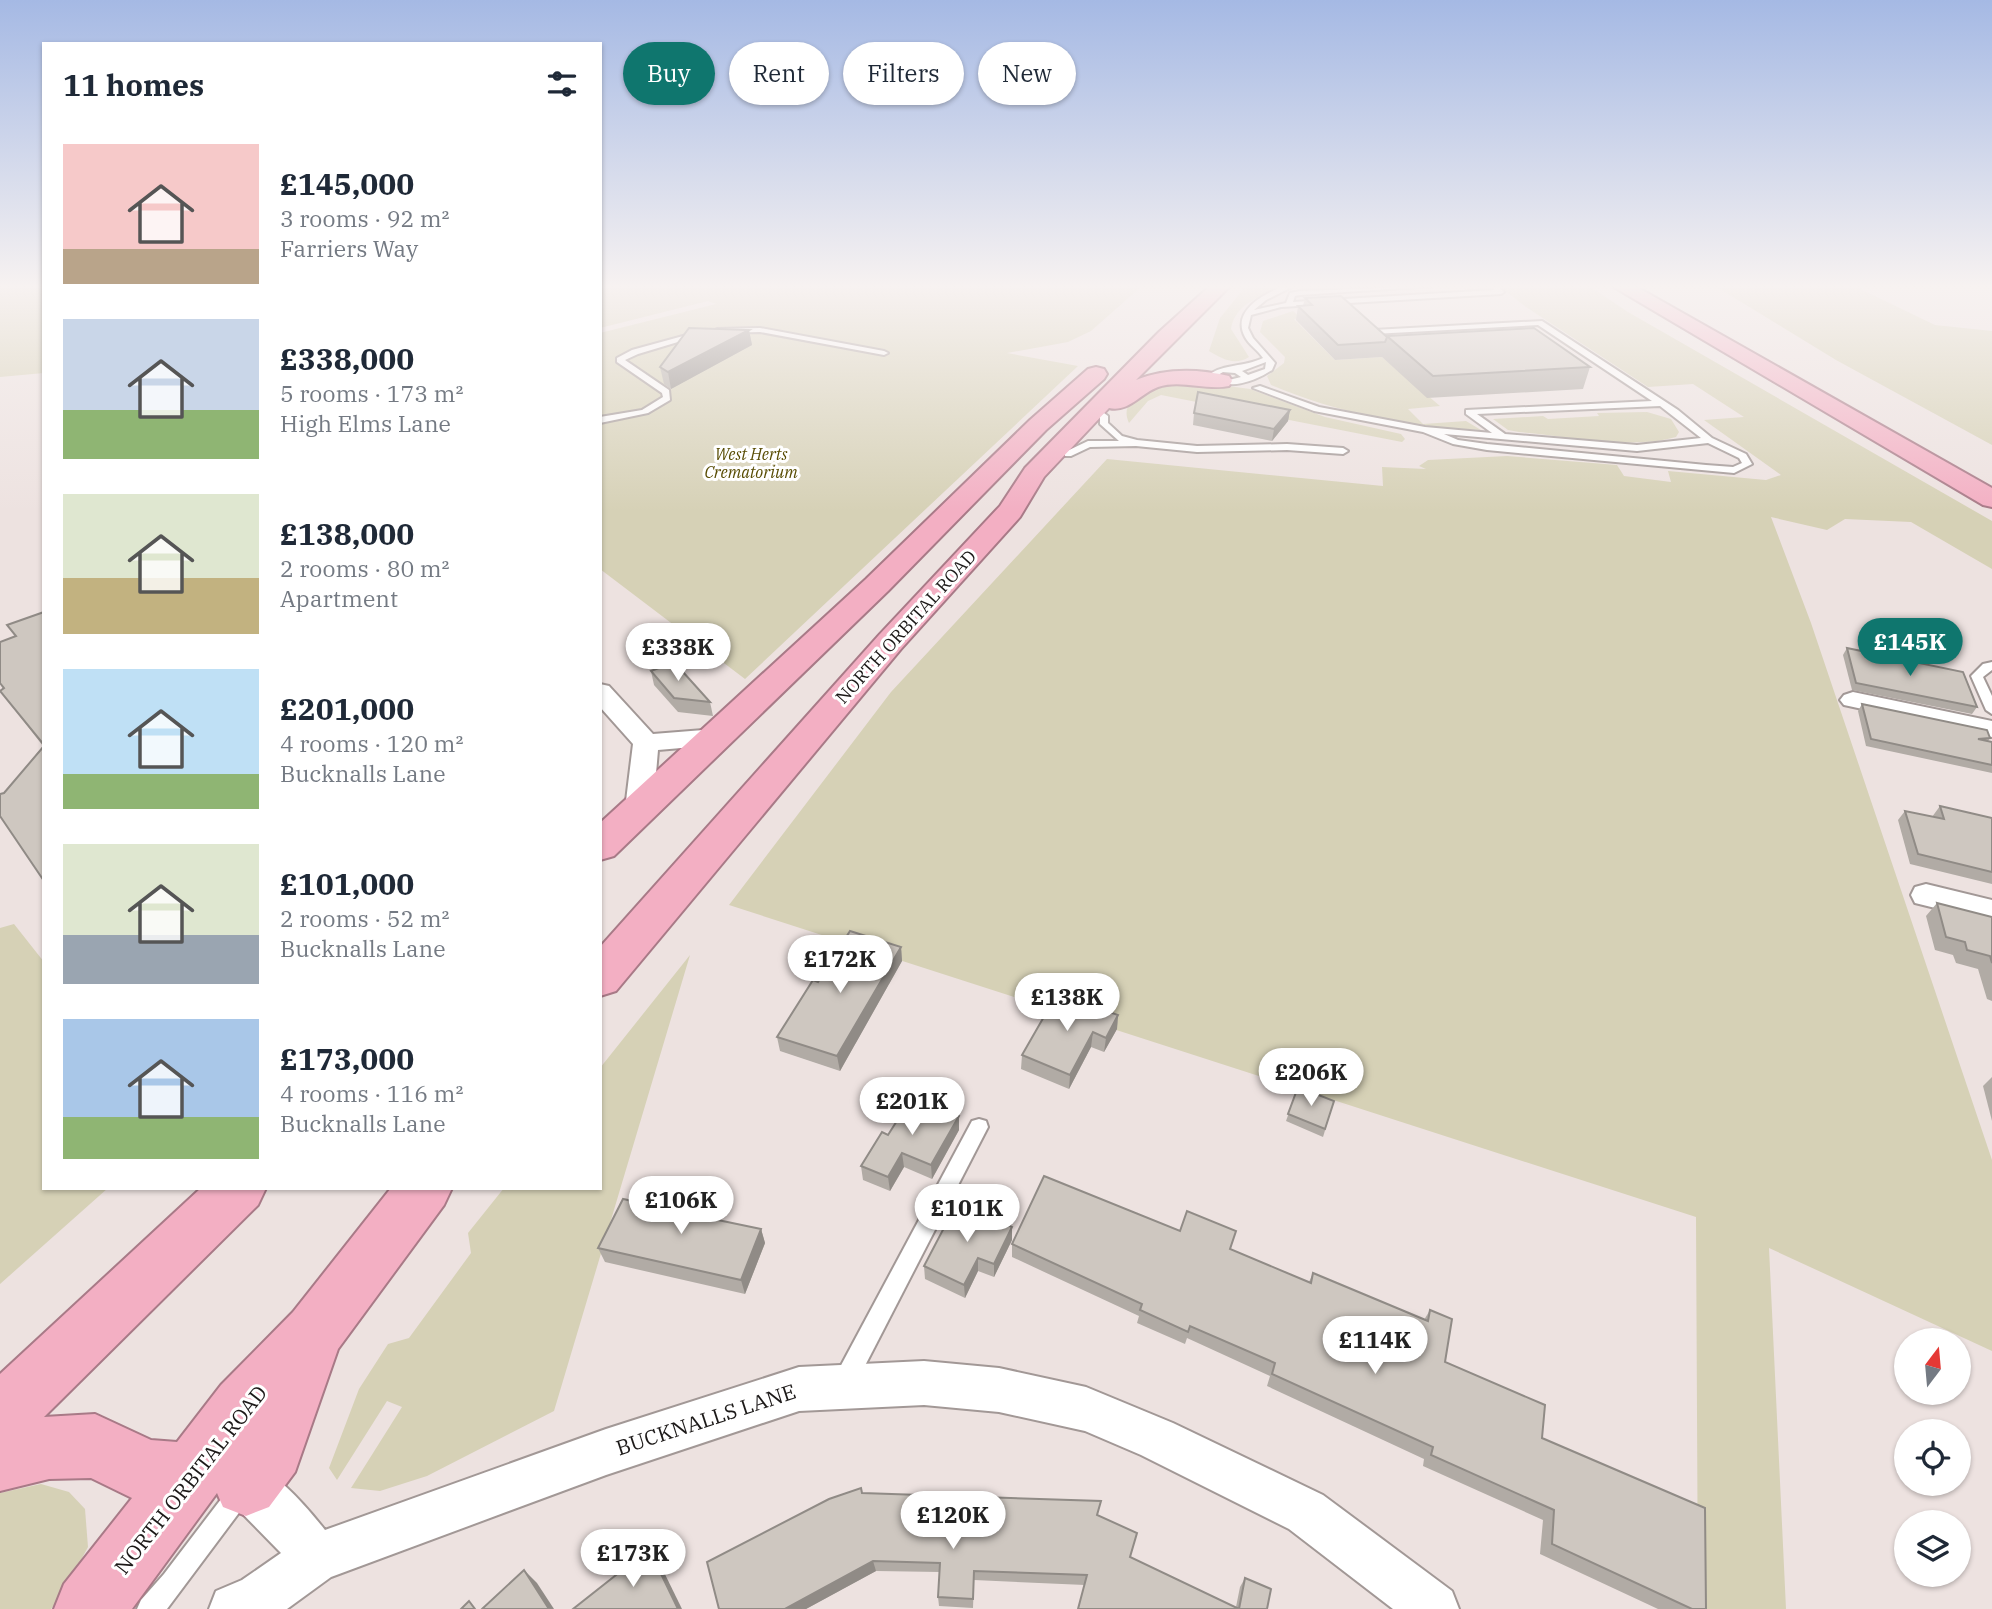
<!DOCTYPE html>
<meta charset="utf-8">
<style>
:root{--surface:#fff;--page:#f2f2f3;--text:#1f2937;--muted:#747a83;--accent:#0f766e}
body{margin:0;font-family:"IBM Plex Serif",serif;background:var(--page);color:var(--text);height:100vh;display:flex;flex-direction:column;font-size:26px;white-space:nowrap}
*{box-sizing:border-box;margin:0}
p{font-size:23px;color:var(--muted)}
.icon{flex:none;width:38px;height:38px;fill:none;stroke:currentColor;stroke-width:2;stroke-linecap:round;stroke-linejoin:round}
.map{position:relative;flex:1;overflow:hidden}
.sheet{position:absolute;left:42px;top:42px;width:560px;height:1148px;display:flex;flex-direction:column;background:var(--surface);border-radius:0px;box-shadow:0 2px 5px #0004}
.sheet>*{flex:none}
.top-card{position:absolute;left:623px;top:42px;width:665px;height:63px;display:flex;gap:14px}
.needle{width:46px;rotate:16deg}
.buttons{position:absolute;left:1894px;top:1328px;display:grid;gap:14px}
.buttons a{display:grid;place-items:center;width:77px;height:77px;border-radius:50%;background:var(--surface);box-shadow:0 2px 5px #0004;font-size:35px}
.price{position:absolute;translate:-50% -60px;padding:0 16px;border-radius:24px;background:#fff;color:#222;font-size:23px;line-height:46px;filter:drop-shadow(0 2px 4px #0008)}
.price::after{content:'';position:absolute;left:50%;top:42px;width:21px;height:16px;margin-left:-10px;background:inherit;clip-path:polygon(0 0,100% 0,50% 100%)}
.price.on{background:var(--accent);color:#fff}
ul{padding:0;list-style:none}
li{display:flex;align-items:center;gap:21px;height:175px;padding:0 21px}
li span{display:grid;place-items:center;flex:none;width:196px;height:140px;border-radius:0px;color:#555}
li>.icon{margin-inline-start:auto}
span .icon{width:84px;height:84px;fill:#fffc;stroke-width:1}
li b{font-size:30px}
h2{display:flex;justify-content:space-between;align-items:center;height:84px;padding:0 21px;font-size:30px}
.tag{padding:0 24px;border-radius:32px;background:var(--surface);box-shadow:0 2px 5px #0004;font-size:24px;line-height:63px}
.tag.on{background:var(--accent);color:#fff}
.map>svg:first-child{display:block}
.green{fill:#d6d1b6}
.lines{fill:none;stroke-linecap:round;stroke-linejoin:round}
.lane-casing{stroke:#a29896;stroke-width:4}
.street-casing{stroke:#a29896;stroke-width:4}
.highway-casing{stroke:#a87a87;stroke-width:4}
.lane{fill:#fff;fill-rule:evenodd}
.street{fill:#fff;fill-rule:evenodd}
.highway{fill:#f3afc3;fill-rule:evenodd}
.wall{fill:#b1aba5}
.shaded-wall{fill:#908b86}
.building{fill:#cec7c0;stroke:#908b86;stroke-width:2}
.labels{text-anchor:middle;stroke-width:6;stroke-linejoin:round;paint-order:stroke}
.far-park-label{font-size:16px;font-style:italic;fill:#584c03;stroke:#fff}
.street-label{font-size:18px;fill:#1c1918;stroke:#fff}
.near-street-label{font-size:21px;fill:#1c1918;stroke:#fff}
</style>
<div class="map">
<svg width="1992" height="1609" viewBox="0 0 1992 1609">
<rect width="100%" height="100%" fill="#ede2e0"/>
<g class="green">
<polygon points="0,286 44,286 44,373 0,377"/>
<polygon points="600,286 1142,286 1091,331 1068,342 1007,353 1078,366 745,679 600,569 600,333 716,304 708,301 600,328"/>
<path d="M1246,286H1286C1264,295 1235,302 1231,329L1249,357C1235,366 1222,359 1209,351L1220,318Z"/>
<polygon points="1499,286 1589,286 1628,312 1992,521 1992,569 1911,522 1845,519 1827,530 1771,517 1811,623 1992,1160 1992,1351 1769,1248 1786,1609 1698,1609 1696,1217 729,905 891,692 1107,459 1383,486 1382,467 1426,469 1419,466 1428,460 1507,456 1617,465 1624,476 1671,482 1668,471 1766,480 1781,475 1704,420 1744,417 1693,384 1648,387 1526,307"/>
<polygon points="1715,286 1854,286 1935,325 1992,331 1992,445 1836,360"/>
<path d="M1293,311L1301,318L1294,319L1335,360L1382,357L1440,406L1408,409L1423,424L1466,421L1481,430C1410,427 1337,413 1271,385L1267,376L1284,363L1285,357L1260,332L1263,321Z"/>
<path d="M1176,384H1213L1250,389L1325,417L1401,434L1405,439L1402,442L1161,395L1148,401L1129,423C1116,396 1158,387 1176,384Z"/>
<path d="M1647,412L1671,419L1679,432L1676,437C1631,450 1566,436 1519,432L1508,430L1493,419L1543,416L1548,419L1599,416L1597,413Z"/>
<polygon points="14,924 44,962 44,1188 108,1188 0,1284 0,928"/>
<polygon points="690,955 554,1411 427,1476 380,1491 351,1488 402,1407 387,1401 337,1480 329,1468 359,1389 388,1344 409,1338 471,1253 468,1233 504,1188 600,1188 600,1068"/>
<polygon points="41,1484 69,1492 85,1509 88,1547 62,1595 51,1609 0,1609 0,1493"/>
</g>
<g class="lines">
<defs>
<g id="lane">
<path d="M1284,286H1294L1266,300L1254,310L1286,303L1290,293L1300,291L1434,286L1300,295L1295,296L1293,302L1494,290L1490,286H1498L1504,292L1501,294L1281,307L1251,315L1248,328L1253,338L1275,363L1272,370C1255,381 1226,393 1209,375C1222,364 1245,367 1263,358C1258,350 1249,345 1245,337C1231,311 1264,294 1284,286ZM1266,362L1265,369L1248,375L1242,371ZM1223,372L1235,373L1241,377L1229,380L1218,375Z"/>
<path d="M1542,321L1678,410L1712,438L1746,454L1752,464L1734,473L1487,450L1453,444L1423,432L1314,411L1253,388L1260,386L1319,407L1425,427L1492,433L1466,414V410L1652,401L1538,325L1373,334L1369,332L1373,330ZM1660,406L1701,438L1637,445L1505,434L1477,414ZM1444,434L1637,451L1708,443L1739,458L1742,463L1733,467L1706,465L1487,444L1458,440Z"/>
<polygon points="760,328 884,351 888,353 884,355 760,332 717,333 713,331 717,329"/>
<polygon points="694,333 701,335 638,354 625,360 669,390 670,400 648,413 600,423 600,417 642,410 663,397 662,393 617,362 617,358 632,350"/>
<polygon points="1104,413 1108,416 1108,423 1122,436 1137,440 1197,446 1287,444 1343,448 1348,451 1343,454 1287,450 1197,452 1136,446 1090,447 1071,456 1065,456 1065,452 1088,441 1119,441 1100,424 1100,416"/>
<polygon points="1992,662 1992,670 1983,677 1992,696 1992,714 1986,710 1971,676 1983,664"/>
<polygon points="979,1119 986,1121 988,1127 854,1387 846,1390 838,1387 835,1379 838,1371 972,1121"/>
<polygon points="239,1482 247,1486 251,1494 247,1502 167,1609 137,1609 141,1600 164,1574 231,1486"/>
</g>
<g id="street">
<polygon points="600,684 609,686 653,734 716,729 725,731 729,737 725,743 716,745 658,750 653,809 649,816 639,818 629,816 625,809 633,744 600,707"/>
<polygon points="1853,692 1992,721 1992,737 1844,705 1840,700 1844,695"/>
<polygon points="1926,884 1992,900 1992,922 1915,903 1911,895 1915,887"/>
<path d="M924,1361L999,1368L1086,1387L1173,1423L1323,1495L1452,1591L1459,1609H1393L1289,1529L1141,1455L1085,1431L999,1412L924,1405L799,1411L606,1475L331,1577L287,1609H209L216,1591L242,1580L281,1553L232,1503L223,1500L216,1483L223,1466L240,1459C271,1465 306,1506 325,1530L606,1429L799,1367Z"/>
</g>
<g id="highway">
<path d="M1210,286H1230L1136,380C1166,368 1198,369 1229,376L1232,381L1229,386C1206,391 1181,379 1158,387C1141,393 1128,413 1109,408L1044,477L1020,517L901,649L616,991L600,996V947L879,635L1000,506L1025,468L1159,332Z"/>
<polygon points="1612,286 1635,286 1992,488 1992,507 1983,505"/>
<polygon points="1096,367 1104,369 1107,374 1104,379 1046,430 888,591 614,856 600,860 600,823 866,579 1030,420 1088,369"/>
<polygon points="201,1188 266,1188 258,1205 44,1417 95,1414 151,1440 177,1442 221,1385 293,1312 391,1188 452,1188 444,1205 338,1349 295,1472 269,1507 246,1516 223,1507 217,1493 132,1609 54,1609 64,1584 132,1498 91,1478 49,1479 0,1491 0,1374"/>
</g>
</defs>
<use href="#lane" class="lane-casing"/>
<use href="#street" class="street-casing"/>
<use href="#highway" class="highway-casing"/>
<use href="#lane" class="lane"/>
<use href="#street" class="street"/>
<use href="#highway" class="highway"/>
</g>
<g class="wall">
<polygon points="1305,298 1387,337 1590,367 1583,389 1427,398 1382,357 1335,360 1296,320 1298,306 1303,306"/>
<polygon points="749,330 752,345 671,389 664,384 660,367"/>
<polygon points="1290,410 1288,421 1272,441 1193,425 1194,413"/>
<polygon points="44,612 44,881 4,793 43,746 0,691 3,689 0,684 0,642 15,636 7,625"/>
<polygon points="1847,648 1977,707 1972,714 1852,690 1843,655"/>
<polygon points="651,671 710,702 713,716 678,712 654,685"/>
<polygon points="1862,704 1990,738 1988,741 1992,743 1992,773 1866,746 1858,711"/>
<polygon points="1940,806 1992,818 1992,884 1910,864 1898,820 1905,811 1932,817"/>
<polygon points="1937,903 1992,917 1992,1001 1987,999 1978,969 1956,963 1953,955 1935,950 1926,916"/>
<polygon points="901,947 902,961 840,1071 780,1051 777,1037 818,982"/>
<polygon points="1118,1015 1117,1029 1104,1052 1091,1047 1069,1089 1021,1069 1022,1055"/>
<polygon points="1992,1077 1992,1121 1983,1086"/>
<polygon points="1298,1087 1334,1101 1323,1137 1286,1121"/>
<polygon points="959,1116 959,1130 932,1179 904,1167 890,1191 863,1180 861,1166 888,1135"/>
<polygon points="704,1205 699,1216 761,1229 765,1243 745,1294 605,1262 598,1248 660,1207"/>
<polygon points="1180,1231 1230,1249 1309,1282 1313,1273 1424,1320 1430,1310 1445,1362 1542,1438 1706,1609 1658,1609 1540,1554 1543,1520 1423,1466 1424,1459 1267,1386 1270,1376 1187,1338 1185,1344 1137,1323 1139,1316 1012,1257 1012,1244"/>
<polygon points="1012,1240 994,1277 978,1271 965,1298 925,1279 924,1266"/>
<polygon points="862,1493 1097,1515 1130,1557 1236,1607 1240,1587 1245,1578 1267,1609 1078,1609 1085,1585 974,1580 973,1608 939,1606 938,1597 940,1572 876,1571 806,1609 719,1609"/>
</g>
<g class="shaded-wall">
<polygon points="749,330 752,345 671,389 668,372"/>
<polygon points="1290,410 1288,421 1272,441 1274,429"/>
<polygon points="901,947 902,961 840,1071 837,1056"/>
<polygon points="1118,1015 1117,1029 1104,1052 1106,1038"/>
<polygon points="1093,1032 1091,1047 1069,1089 1070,1075"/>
<polygon points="959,1116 959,1130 932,1179 931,1165"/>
<polygon points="902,1153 904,1167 890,1191 888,1177"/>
<polygon points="699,1191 704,1205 694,1227 689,1214"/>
<polygon points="1012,1227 1012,1240 994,1277 994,1264"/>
<polygon points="761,1229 765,1243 745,1294 741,1280"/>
<polygon points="978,1258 978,1271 965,1298 964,1285"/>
<polygon points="649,1549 659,1562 682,1609 678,1609"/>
<polygon points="873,1561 876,1571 806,1609 785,1609"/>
<polygon points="524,1570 537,1583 554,1609 549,1609"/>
</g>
<g class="building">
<polygon points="1341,296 1387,337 1385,342 1338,345 1298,306 1312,305 1305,298"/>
<polygon points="689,328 749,330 668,372 660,367"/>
<polygon points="1534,328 1590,367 1433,376 1387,336"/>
<polygon points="1198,392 1290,410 1274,429 1194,413"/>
<polygon points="44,612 44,745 0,691 4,688 0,683 0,642 16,636 7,625"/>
<polygon points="1847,648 1963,672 1977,707 1856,683"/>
<polygon points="674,662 710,702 674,698 651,671"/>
<polygon points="1862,704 1987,730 1990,738 1978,739 1992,742 1992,765 1871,739"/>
<polygon points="44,746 44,881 0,816 0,794 4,793"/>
<polygon points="1940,806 1992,818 1992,872 1918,854 1905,811 1944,819"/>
<polygon points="1937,903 1992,917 1992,963 1990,956 1967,950 1965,942 1946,937"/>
<polygon points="850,931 901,947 837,1056 777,1037 813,980 818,982"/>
<polygon points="1057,994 1118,1015 1106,1038 1093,1032 1070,1075 1022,1055"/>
<polygon points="1298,1087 1334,1101 1325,1129 1288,1114"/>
<polygon points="912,1097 959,1116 931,1165 902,1153 888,1177 861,1166 882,1132 888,1135"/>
<polygon points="1044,1176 1180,1231 1187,1211 1236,1231 1230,1249 1311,1283 1313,1273 1428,1321 1430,1310 1452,1319 1445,1362 1545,1405 1542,1438 1705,1508 1706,1609 1692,1609 1552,1544 1554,1510 1431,1455 1433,1447 1272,1374 1275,1363 1190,1326 1188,1332 1140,1310 1142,1304 1012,1244"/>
<polygon points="670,1185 699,1191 689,1214 761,1229 741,1280 598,1248 623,1199 660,1207"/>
<polygon points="957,1203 1012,1227 994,1264 978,1258 964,1285 924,1266"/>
<polygon points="861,1488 862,1493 1101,1501 1097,1515 1137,1533 1130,1557 1239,1609 1245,1578 1271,1589 1267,1609 1078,1609 1087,1575 974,1571 973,1599 938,1597 940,1563 873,1561 785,1609 719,1609 707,1562 829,1499"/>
<polygon points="649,1549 678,1609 573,1609"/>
<polygon points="524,1570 549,1609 482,1609"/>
<polygon points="469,1601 475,1609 461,1609"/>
</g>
<linearGradient id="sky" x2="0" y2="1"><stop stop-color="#a5b9e4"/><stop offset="0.56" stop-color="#f7f2f1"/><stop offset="1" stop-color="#f7f2f1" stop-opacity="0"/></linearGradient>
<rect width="1992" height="512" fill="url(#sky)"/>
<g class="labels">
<g class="far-park-label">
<text x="751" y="460">West Herts<tspan x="751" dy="18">Crematorium</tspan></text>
</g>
<g class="street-label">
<text transform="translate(906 627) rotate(-48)" y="6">NORTH ORBITAL ROAD</text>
</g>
<g class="near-street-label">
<text transform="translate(706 1420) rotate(-18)" y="7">BUCKNALLS LANE</text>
<text transform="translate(191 1480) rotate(-52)" y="7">NORTH ORBITAL ROAD</text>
</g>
</g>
</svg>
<div class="buttons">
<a><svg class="needle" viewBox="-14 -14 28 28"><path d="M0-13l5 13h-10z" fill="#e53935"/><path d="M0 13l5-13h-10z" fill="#747a83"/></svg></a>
<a><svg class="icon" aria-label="locate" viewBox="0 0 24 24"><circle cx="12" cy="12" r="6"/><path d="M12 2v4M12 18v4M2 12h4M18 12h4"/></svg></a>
<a><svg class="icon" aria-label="layers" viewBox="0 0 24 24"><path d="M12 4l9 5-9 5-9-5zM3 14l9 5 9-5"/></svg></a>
</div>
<b class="price on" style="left:1910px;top:678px">£145K</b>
<b class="price" style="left:678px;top:683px">£338K</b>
<b class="price" style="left:840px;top:995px">£172K</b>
<b class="price" style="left:1067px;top:1033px">£138K</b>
<b class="price" style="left:1311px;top:1108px">£206K</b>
<b class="price" style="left:912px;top:1137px">£201K</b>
<b class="price" style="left:681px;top:1236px">£106K</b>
<b class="price" style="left:967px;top:1244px">£101K</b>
<b class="price" style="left:1375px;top:1376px">£114K</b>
<b class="price" style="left:953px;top:1551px">£120K</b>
<b class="price" style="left:633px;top:1589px">£173K</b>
<div class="top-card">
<a class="tag on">Buy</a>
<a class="tag">Rent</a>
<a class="tag">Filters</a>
<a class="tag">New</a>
</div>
<section class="sheet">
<h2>11 homes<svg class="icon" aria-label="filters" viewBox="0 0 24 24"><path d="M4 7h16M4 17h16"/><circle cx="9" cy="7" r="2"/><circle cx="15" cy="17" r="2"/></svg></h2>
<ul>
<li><span style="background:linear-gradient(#f6c9c9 75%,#b9a48a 0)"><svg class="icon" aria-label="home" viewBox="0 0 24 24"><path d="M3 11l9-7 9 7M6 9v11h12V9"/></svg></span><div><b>£145,000</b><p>3 rooms · 92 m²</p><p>Farriers Way</p></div></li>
<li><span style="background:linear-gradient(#c9d6e8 65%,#8fb573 0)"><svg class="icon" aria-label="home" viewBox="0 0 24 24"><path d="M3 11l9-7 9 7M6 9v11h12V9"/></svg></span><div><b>£338,000</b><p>5 rooms · 173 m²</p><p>High Elms Lane</p></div></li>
<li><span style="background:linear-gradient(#dfe7d0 60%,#c2b280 0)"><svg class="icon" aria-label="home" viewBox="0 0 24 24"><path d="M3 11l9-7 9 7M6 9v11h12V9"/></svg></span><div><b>£138,000</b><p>2 rooms · 80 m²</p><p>Apartment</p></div></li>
<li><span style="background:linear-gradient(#bfe0f5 75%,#8fb573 0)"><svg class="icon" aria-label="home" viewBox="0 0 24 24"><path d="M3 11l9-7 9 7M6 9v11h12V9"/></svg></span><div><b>£201,000</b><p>4 rooms · 120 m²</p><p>Bucknalls Lane</p></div></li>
<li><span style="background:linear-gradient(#dfe7d0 65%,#9aa5b1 0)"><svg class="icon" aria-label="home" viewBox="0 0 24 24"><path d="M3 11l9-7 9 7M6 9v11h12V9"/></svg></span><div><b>£101,000</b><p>2 rooms · 52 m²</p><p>Bucknalls Lane</p></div></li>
<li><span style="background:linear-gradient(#a9c7e8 70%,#8fb573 0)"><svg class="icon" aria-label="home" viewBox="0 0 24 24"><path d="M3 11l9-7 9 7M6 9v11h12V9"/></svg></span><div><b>£173,000</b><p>4 rooms · 116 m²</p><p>Bucknalls Lane</p></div></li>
</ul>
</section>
</div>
